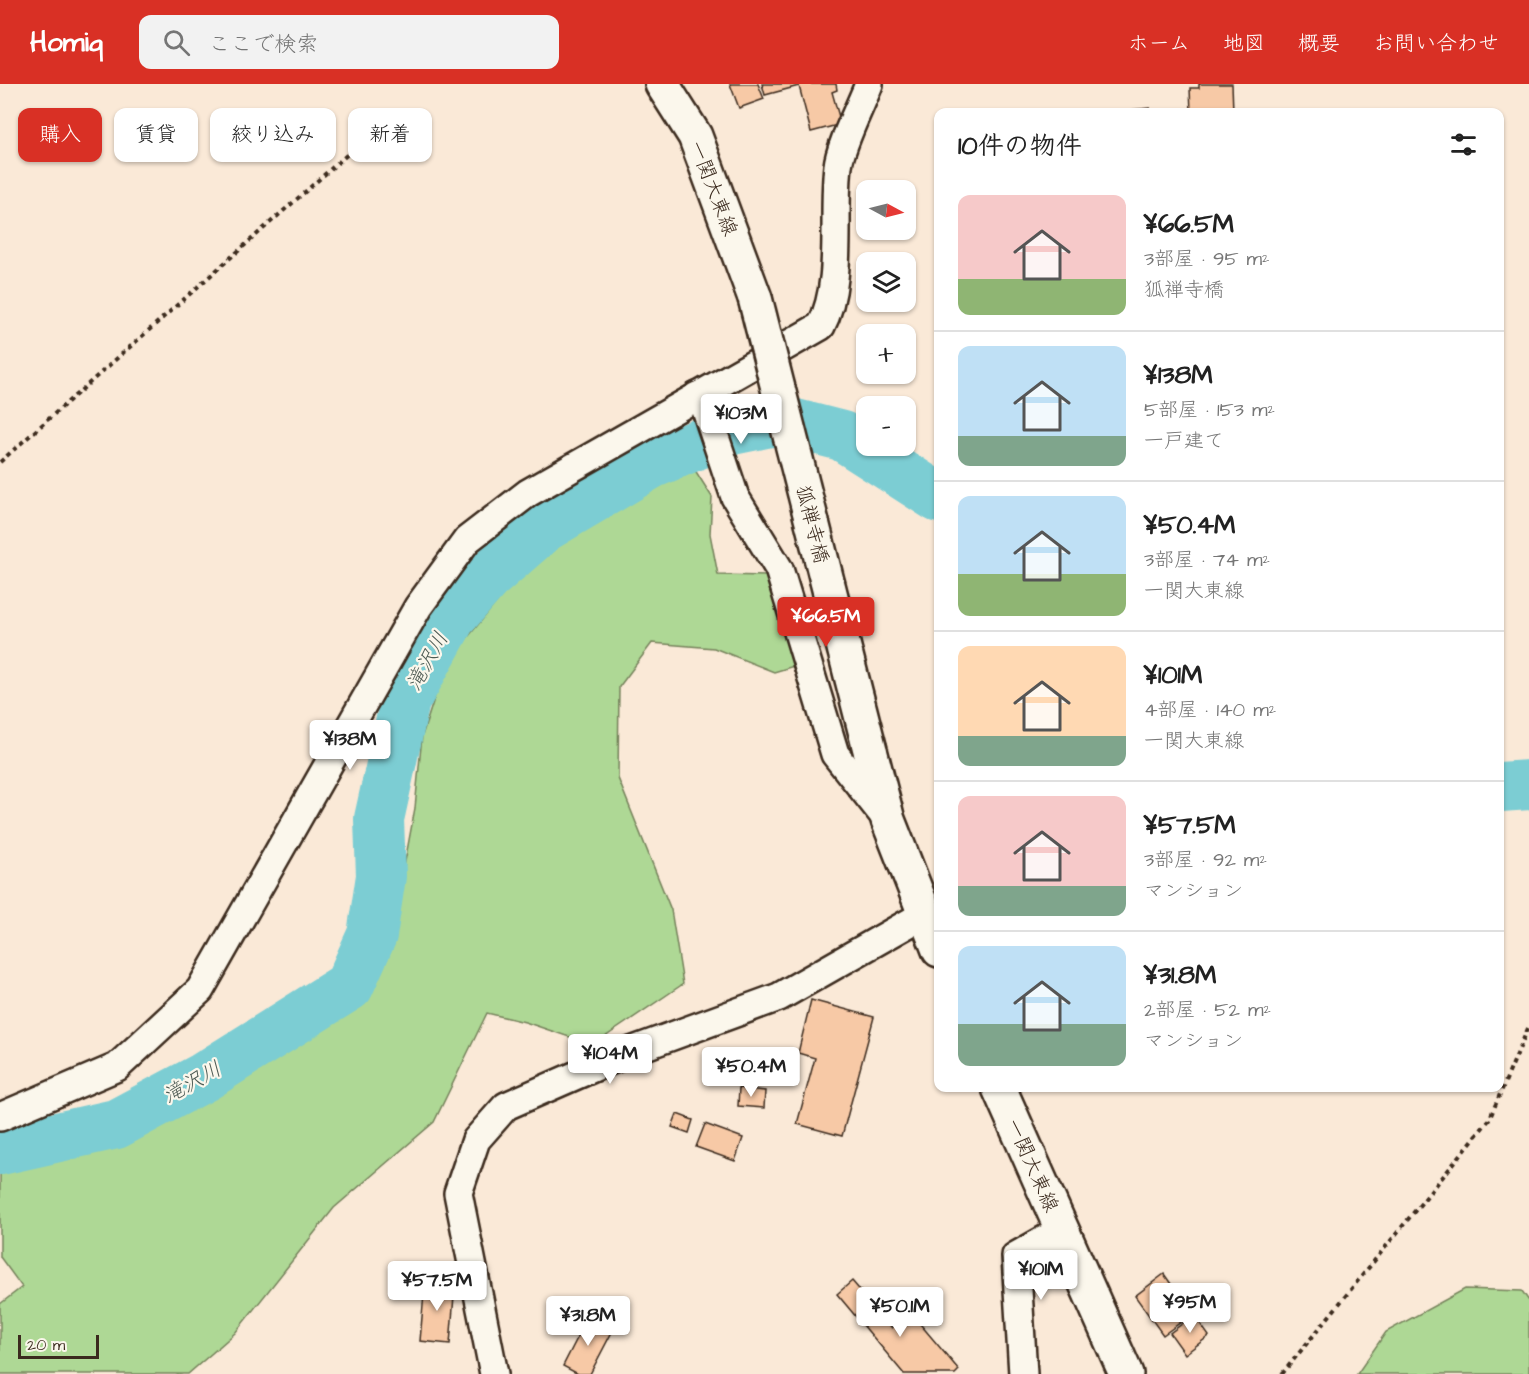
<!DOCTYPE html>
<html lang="ja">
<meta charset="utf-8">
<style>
:root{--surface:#fff;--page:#f2f2f2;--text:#222;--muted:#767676;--line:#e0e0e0;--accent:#d93025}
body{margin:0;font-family:"Architects Daughter","Klee One",sans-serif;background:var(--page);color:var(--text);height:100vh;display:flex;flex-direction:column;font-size:22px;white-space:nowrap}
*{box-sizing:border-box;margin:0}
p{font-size:20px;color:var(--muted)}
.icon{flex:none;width:33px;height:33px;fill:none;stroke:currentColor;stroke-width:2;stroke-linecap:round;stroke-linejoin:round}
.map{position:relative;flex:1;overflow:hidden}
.sheet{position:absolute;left:934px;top:24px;width:570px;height:984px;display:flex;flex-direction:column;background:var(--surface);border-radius:12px;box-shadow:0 2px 4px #0004}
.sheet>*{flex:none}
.top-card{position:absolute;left:18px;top:24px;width:570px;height:54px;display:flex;gap:12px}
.needle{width:39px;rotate:97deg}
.fabs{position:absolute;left:856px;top:96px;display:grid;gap:12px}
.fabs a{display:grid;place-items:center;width:60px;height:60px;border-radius:12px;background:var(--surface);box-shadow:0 2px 4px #0004;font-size:30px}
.scale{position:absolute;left:18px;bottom:15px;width:81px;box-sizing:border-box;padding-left:6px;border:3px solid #3b2a1e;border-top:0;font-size:16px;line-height:21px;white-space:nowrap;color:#3b2a1e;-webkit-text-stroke:4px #fbf7ec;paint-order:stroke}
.price{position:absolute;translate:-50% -51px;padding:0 14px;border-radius:6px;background:#fff;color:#222;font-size:20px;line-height:39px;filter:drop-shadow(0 2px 3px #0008)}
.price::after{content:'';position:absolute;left:50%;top:36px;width:18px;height:14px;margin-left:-9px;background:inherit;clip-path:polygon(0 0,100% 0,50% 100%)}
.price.current{background:var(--accent);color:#fff}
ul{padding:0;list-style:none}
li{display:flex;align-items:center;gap:18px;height:150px;padding:0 24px}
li+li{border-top:2px solid var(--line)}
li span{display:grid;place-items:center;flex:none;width:168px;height:120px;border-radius:12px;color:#555}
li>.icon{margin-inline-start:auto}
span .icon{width:72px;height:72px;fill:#fffc;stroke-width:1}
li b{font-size:26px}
h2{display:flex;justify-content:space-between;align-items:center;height:72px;padding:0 24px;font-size:26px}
.tag{padding:0 21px;border-radius:12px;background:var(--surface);box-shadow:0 2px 4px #0004;font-size:21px;line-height:54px}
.tag.current{background:var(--accent);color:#fff}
header{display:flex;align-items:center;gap:36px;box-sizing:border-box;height:84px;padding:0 30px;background:var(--accent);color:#fff}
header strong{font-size:28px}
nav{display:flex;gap:33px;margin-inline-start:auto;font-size:21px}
.search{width:420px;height:54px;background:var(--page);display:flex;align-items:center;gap:15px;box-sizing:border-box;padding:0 21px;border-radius:12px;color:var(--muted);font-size:22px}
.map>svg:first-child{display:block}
.green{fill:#aed895;stroke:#74815a;stroke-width:1.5}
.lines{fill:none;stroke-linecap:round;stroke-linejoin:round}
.river{stroke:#7bcdd3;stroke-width:50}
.building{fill:#f7c9a6;stroke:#3b2a1e;stroke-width:1.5}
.minor-casing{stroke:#3b2a1e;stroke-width:32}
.major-casing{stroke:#3b2a1e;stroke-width:38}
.path{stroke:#3b2a1e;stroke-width:4;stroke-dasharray:4.5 4.5;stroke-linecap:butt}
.minor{stroke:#fbf7ec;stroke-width:27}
.major{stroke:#fbf7ec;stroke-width:33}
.major-bridge-casing{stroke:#3b2a1e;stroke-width:38;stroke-linecap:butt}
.major-bridge{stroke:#fbf7ec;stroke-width:33}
.labels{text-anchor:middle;stroke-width:4.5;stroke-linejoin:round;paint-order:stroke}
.street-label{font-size:20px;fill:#3b2a1e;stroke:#fbf7ec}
.water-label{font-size:21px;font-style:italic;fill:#4e5b54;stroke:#fbf7ec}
</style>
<header>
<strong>Homiq</strong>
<div class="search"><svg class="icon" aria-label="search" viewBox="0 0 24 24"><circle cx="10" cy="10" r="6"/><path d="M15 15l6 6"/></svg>ここで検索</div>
<nav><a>ホーム</a><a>地図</a><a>概要</a><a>お問い合わせ</a></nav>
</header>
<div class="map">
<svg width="1529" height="1290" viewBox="0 0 1529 1290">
<rect width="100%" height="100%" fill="#fae9d7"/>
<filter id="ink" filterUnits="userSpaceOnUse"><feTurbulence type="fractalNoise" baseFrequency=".0167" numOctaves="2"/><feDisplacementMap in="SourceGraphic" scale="12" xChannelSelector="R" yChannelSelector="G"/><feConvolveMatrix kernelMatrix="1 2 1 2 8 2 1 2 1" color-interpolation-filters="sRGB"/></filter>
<g filter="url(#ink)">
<g class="green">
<polygon points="682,380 693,383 712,413 710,450 718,491 767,492 814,576 774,588 714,564 652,559 619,603 618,694 671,826 683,900 593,961 525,938 487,929 434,1038 334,1124 235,1249 188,1290 0,1290 0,1220 22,1203 0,1173 0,1077 171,1030 246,993 321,946 373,896 391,850 396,826 415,724 422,652 445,581 513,498 594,430"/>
<polygon points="1465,1205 1522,1207 1529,1217 1529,1290 1357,1290 1386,1248"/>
</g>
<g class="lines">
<g class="river">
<polyline points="1500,703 1529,701"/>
<polyline points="0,1066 116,1040 204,993 349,902 372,851 381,792 379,735 405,617 451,534 486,494 543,444 651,380 732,346 780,336 842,352 939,414"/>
</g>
</g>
<g class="building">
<polygon points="730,0 758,0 764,15 739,24"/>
<polygon points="762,0 836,0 837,6 832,8 841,40 811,48 799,2 765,11"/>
<polygon points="1199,0 1232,0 1233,28 1191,28 1190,4 1199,4"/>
<polygon points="1150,24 1151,28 1108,28"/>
<polygon points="811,916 874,933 842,1052 797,1040 815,974 798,969"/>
<polygon points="739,1004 765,1007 764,1024 738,1022"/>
<polygon points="677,1030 693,1036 689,1049 672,1043"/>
<polygon points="705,1040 743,1054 735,1077 696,1063"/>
<polygon points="1164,1190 1192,1230 1163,1251 1135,1212"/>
<polygon points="425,1197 455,1200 450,1260 420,1257"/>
<polygon points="852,1197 892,1244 910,1228 959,1286 955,1290 904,1290 837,1210"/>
<polygon points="1194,1231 1209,1252 1185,1270 1170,1249"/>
<polygon points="588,1233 613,1246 590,1290 578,1290 563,1282"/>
</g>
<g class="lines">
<defs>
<g id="minor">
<polyline points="697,312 705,323 735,413 779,485 835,670 885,733"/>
<path d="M0,1033L117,983L200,906L418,523L467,456L528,409L821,242C844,198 832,131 838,82C840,62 861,21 869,0"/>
<polyline points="494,1290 458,1109 476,1056 506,1022 634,966 779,913 923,831"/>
<polyline points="1023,1290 1016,1172 1062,1146"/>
</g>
<g id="major">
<polyline points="662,0 695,52 755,214"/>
<polyline points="870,666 888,736 939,866"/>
<polyline points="999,1004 1126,1290"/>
</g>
</defs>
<use href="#minor" class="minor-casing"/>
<use href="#major" class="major-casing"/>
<g class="path">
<polyline points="0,378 359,60"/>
<polyline points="1282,1290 1489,1036 1529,942"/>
</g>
<use href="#minor" class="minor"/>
<use href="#major" class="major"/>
<defs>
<polyline id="major-bridge" points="755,214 870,666"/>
</defs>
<use href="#major-bridge" class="major-bridge-casing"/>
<use href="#major-bridge" class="major-bridge"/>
</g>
</g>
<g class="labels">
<g class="street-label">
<text transform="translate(714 104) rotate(69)" y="7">一関大東線</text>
<text transform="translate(813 440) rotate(76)" y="7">狐禅寺橋</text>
<text transform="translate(1033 1081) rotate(66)" y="7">一関大東線</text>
</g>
<g class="water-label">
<text transform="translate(427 577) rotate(-61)" y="7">滝沢川</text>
<text transform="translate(192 998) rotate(-29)" y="7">滝沢川</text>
</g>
</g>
</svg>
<div class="fabs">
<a><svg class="needle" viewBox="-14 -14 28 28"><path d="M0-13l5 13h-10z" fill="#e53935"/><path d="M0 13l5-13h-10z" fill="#767676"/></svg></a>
<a><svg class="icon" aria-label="layers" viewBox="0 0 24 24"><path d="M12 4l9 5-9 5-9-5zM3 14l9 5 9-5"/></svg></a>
<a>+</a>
<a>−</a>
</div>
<div class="scale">20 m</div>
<b class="price" style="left:741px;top:361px">¥103M</b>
<b class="price current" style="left:826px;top:564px">¥66.5M</b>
<b class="price" style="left:350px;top:687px">¥138M</b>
<b class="price" style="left:610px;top:1001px">¥104M</b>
<b class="price" style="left:751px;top:1014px">¥50.4M</b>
<b class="price" style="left:1041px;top:1217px">¥101M</b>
<b class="price" style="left:437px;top:1228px">¥57.5M</b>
<b class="price" style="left:1190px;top:1250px">¥95M</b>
<b class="price" style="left:900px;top:1254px">¥50.1M</b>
<b class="price" style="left:588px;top:1263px">¥31.8M</b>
<div class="top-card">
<a class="tag current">購入</a>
<a class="tag">賃貸</a>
<a class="tag">絞り込み</a>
<a class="tag">新着</a>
</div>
<section class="sheet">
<h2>10件の物件<svg class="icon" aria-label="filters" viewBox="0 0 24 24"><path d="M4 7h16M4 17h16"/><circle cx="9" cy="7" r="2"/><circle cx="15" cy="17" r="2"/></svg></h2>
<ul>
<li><span style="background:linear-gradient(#f6c9c9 70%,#8fb573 0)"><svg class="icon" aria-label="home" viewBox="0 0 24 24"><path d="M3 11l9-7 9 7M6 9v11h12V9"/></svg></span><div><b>¥66.5M</b><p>3部屋 · 95 m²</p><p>狐禅寺橋</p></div></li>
<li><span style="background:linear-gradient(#bfe0f5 75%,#7fa58c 0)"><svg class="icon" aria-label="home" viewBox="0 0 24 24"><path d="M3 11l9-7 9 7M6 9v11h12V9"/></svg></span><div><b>¥138M</b><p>5部屋 · 153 m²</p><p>一戸建て</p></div></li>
<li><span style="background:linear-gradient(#bfe0f5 65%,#8fb573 0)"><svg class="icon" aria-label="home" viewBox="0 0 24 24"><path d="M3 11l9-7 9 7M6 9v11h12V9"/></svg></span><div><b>¥50.4M</b><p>3部屋 · 74 m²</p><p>一関大東線</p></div></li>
<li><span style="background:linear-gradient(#ffd9b3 75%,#7fa58c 0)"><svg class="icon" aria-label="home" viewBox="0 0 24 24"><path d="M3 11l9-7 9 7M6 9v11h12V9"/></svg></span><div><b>¥101M</b><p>4部屋 · 140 m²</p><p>一関大東線</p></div></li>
<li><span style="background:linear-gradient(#f6c9c9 75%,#7fa58c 0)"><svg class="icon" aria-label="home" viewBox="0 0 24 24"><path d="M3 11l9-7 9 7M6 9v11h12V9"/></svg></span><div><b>¥57.5M</b><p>3部屋 · 92 m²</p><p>マンション</p></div></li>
<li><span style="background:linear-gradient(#bfe0f5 65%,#7fa58c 0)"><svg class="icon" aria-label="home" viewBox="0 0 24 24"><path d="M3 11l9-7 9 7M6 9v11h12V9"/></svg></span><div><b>¥31.8M</b><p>2部屋 · 52 m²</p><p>マンション</p></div></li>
</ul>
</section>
</div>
